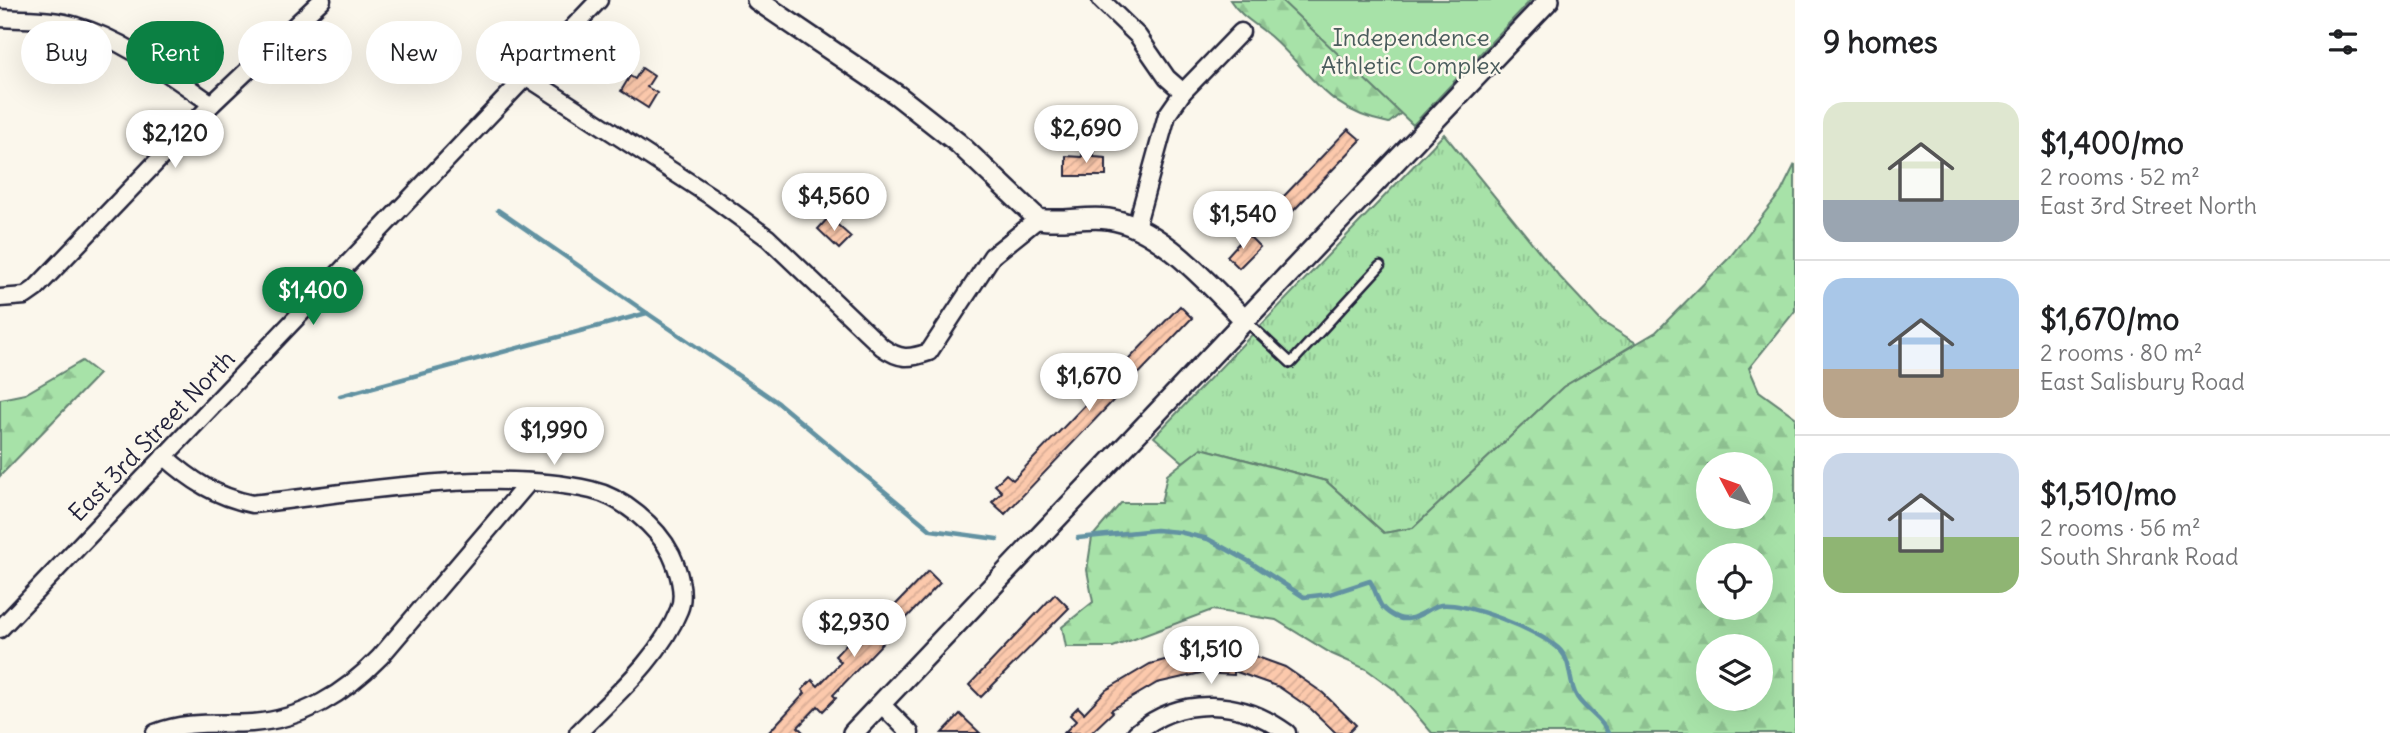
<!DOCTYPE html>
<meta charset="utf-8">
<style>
:root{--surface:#fff;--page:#f2f2f2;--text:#202124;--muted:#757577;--line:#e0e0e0;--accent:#0b8043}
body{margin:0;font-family:Delius,sans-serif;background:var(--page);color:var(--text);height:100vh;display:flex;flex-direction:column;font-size:26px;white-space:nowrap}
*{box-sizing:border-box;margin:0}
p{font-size:23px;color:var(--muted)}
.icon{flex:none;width:38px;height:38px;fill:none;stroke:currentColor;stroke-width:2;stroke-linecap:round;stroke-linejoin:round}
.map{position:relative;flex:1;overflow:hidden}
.panel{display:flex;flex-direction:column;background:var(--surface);width:595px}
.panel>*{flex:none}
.hud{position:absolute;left:21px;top:21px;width:665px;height:63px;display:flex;gap:14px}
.needle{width:46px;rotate:311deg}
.buttons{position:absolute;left:1696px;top:452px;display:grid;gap:14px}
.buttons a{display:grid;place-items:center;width:77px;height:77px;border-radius:50%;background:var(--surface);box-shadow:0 7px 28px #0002;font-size:35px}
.price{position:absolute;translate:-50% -60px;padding:0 16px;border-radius:24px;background:#fff;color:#222;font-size:23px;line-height:46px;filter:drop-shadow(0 2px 4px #0008)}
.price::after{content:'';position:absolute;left:50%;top:42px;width:21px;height:16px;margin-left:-10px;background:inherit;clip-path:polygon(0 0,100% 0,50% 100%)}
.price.on{background:var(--accent);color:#fff}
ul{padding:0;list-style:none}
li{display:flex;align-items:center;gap:21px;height:175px;padding:0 28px}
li+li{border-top:2px solid var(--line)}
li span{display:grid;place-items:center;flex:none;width:196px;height:140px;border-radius:21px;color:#555}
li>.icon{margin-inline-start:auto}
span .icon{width:84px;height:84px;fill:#fffc;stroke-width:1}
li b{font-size:30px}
h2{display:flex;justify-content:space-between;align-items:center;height:84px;padding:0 28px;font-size:30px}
.tag{padding:0 24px;border-radius:32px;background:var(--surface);box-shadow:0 7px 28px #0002;font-size:24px;line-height:63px}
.tag.on{background:var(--accent);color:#fff}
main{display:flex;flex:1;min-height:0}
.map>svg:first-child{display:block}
.grass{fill:url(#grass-tufts);stroke:#648272;stroke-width:2}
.forest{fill:url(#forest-firs);stroke:#648272;stroke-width:2;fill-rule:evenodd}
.green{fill:#a7e2a8;stroke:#648272;stroke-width:2}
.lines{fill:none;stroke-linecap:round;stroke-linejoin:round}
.stream{stroke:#6292a2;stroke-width:4.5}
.building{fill:url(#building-hatch);stroke:#22223b;stroke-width:2}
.service-casing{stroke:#22223b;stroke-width:13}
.minor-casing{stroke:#22223b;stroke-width:21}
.tertiary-casing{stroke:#22223b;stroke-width:24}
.service{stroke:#fbf7ec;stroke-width:8}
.minor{stroke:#fbf7ec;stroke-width:16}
.tertiary{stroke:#fbf7ec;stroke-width:19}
.labels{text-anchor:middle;stroke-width:5;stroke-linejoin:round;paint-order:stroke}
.park-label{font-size:24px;fill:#4a5c5c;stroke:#fbf7ec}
.street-label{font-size:24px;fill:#22223b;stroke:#fbf7ec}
</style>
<main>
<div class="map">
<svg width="1795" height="733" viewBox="0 0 1795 733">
<defs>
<pattern id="grass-tufts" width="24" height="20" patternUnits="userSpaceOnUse" patternTransform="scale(1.75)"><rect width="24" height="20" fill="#a7e2a8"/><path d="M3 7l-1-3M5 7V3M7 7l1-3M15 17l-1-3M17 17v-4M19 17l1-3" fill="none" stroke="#8fc292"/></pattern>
<pattern id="forest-firs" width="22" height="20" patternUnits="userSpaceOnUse" patternTransform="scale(1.75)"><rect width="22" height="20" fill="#a7e2a8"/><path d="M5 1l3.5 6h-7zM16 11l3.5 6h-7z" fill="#8fc292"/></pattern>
<pattern id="building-hatch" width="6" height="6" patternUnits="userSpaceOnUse" patternTransform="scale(1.75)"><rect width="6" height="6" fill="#fcc9ac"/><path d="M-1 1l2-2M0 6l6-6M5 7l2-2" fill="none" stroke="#d8ac95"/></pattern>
</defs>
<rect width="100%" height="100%" fill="#fbf7ec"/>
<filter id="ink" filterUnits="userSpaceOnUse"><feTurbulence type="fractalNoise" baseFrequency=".0143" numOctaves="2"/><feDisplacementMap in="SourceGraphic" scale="14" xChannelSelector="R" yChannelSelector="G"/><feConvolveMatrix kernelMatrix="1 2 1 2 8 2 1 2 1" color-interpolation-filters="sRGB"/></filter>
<g filter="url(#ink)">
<polygon class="grass" points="1444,134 1559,276 1601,321 1636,343 1563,387 1413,528 1384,533 1326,481 1202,448 1183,462 1154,437"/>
<g class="forest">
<path d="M1230,0H1511L1410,106L1389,123C1326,111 1313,74 1270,36C1256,24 1240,16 1230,0Z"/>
<path d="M1795,164V311L1749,368L1759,391L1795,417V733H1432L1395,690L1366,669L1332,654L1276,620L1212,610L1113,647H1066L1062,627L1093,602L1087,570L1092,537L1121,503H1161L1167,475L1201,448L1326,481L1384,533L1413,528L1563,387L1656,332L1729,258L1781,192ZM1708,464H1760V516H1708ZM1708,555H1760V607H1708ZM1708,646H1760V698H1708Z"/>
<polygon points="82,361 99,374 0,476 0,399 25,394"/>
</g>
<polygon class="green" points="1281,0 1531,0 1413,125"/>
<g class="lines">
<g class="stream">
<polyline points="498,210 647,313"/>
<polyline points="340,396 647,313 777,402 931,530 997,539"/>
<path d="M1078,538L1156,530L1179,532L1208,539L1250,562L1304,597L1330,594L1370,581C1379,595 1375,605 1392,615C1409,626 1422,612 1437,606C1459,598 1546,633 1561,651C1572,663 1568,683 1577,697C1586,711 1601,717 1608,733"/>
</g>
</g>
<g class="building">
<polygon points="642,68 654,76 647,87 657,93 648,108 621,91 630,76 635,79"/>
<polygon points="1348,129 1361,140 1275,230 1263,218"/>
<polygon points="1083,147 1094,147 1094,157 1106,158 1106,176 1066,176 1066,156 1082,157"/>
<polygon points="829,217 851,237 839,249 818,229"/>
<polygon points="1247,234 1260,247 1239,268 1227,256"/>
<polygon points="1180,306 1192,318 1005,514 992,502 1002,492 995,485 1006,474 1013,480"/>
<polygon points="928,571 940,583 833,695 836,698 823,711 818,706 798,727 804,733 768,733 805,693 802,690 812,680 818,686 841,662 835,656 848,642 854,648"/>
<polygon points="1055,594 1069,608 981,697 969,685"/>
<polygon points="1203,646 1214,646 1214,654 1252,655 1285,667 1323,693 1356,725 1348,733 1336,733 1311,709 1279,687 1234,671 1234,675 1201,673 1157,683 1111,710 1113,712 1091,733 1064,733 1076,721 1070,715 1078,707 1084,713 1106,690 1150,664 1202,650"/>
<polygon points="960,714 980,733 942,733"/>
</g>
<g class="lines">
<defs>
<polyline id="service" points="1245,320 1291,363 1380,266"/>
<g id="minor">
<polyline points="1101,0 1138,36 1167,78 1183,92"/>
<path d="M0,18C25,20 52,18 76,26C127,41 169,75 212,104"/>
<path d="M527,77L712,197L768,238L882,347C900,360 909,359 929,352L992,256L1038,219"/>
<polyline points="1136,227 1167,115 1183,92 1241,32"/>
<polyline points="0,298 25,296 35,289 212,104 322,0"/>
<path d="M164,456C192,481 215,496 252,504C355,493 490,467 591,490C622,497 657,526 671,554C678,569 686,594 679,610C660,658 613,697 578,733"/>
<polyline points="0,629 599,0"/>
<polyline points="881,704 910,733"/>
<path d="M155,733C188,720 218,725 252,723C304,719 344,694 380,657L529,482"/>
<path d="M1136,733C1181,695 1241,699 1287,733"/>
</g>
<g id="tertiary">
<path d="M757,0L897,95L958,143L1038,219C1062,223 1085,216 1108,219C1160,226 1209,285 1245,320"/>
<polyline points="853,733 1549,0"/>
</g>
</defs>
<use href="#service" class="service-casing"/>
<use href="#minor" class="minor-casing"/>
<use href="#tertiary" class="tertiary-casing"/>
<use href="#service" class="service"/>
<use href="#minor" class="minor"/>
<use href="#tertiary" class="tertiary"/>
</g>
</g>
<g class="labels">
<g class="park-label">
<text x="1411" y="46">Independence<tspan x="1411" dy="28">Athletic Complex</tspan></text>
</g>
<g class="street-label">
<text transform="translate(152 436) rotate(-46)" y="8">East 3rd Street North</text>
</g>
</g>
</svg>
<div class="buttons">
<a><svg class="needle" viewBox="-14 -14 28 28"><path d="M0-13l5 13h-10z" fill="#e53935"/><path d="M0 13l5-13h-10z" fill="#757577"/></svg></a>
<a><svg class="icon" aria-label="locate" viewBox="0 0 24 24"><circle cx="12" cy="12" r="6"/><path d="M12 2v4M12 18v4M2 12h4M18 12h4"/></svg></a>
<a><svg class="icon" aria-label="layers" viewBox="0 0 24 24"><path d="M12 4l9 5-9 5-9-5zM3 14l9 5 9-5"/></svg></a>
</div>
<b class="price" style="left:1086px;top:165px">$2,690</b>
<b class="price" style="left:175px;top:170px">$2,120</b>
<b class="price" style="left:834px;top:233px">$4,560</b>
<b class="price" style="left:1243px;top:251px">$1,540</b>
<b class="price on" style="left:313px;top:327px">$1,400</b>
<b class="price" style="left:1089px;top:413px">$1,670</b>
<b class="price" style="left:554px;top:467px">$1,990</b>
<b class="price" style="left:854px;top:659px">$2,930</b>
<b class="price" style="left:1211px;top:686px">$1,510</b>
<div class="hud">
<a class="tag">Buy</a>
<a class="tag on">Rent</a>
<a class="tag">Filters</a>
<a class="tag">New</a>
<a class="tag">Apartment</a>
</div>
</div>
<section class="panel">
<h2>9 homes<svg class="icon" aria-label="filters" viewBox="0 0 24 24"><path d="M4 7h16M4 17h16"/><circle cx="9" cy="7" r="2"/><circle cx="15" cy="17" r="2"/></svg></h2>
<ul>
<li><span style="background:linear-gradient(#dfe7d0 70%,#9aa5b1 0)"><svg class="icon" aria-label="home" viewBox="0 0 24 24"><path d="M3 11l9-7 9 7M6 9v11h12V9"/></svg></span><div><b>$1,400/mo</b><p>2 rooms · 52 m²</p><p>East 3rd Street North</p></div></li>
<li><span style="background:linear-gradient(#a9c7e8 65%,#b9a48a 0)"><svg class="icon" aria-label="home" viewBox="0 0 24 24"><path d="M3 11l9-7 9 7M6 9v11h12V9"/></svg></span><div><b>$1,670/mo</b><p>2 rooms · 80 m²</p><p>East Salisbury Road</p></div></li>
<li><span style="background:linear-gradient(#c9d6e8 60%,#8fb573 0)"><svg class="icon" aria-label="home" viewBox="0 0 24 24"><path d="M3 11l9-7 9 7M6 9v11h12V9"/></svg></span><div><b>$1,510/mo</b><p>2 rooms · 56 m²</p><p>South Shrank Road</p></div></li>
</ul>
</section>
</main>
